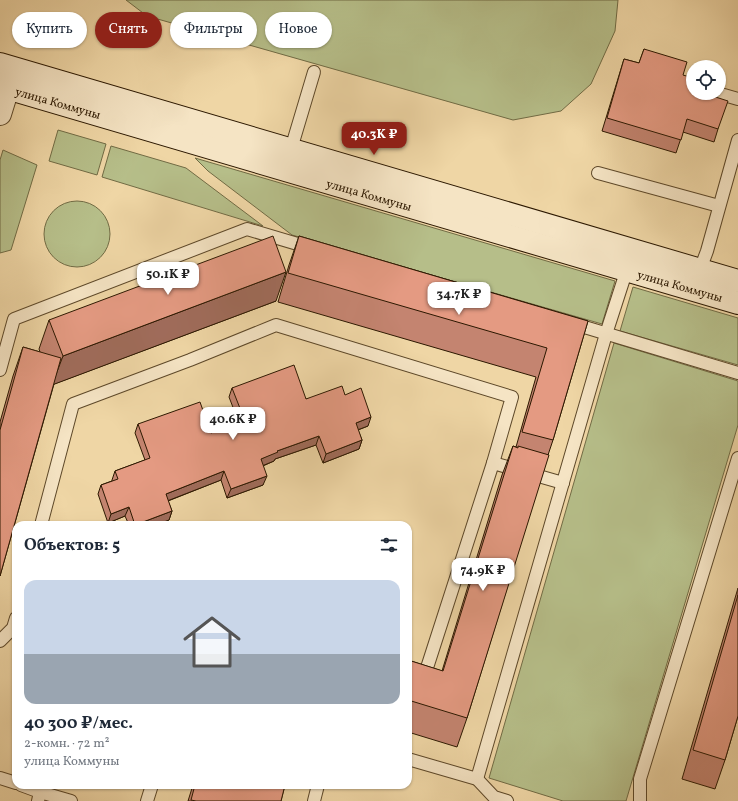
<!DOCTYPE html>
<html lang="ru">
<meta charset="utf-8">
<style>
:root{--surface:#fff;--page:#f2f2f3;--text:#1f2937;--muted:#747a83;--line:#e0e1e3;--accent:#8f2418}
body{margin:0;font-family:Vollkorn,serif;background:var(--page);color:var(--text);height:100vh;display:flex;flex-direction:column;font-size:15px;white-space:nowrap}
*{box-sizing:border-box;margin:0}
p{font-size:13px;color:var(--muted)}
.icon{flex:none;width:22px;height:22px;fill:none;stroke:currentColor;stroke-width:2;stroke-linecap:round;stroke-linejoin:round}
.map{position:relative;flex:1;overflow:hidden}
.sheet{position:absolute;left:12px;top:521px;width:400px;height:268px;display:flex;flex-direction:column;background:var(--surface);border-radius:12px;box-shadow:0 1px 3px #0004}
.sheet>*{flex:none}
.guide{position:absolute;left:12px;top:12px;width:400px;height:36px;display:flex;gap:8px}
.controls{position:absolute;left:686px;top:60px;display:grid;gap:8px}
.controls a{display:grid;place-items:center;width:40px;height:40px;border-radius:50%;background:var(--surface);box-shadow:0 1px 3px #0004;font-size:20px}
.price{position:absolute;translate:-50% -34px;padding:0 9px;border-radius:8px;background:#fff;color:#222;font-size:13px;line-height:26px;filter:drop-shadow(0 1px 2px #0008)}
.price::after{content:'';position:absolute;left:50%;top:24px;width:12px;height:9px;margin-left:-6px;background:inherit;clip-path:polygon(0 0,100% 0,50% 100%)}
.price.selected{background:var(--accent);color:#fff}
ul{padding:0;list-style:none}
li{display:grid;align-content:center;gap:8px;height:212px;padding:0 12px}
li+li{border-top:1px solid var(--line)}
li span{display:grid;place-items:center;height:124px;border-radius:12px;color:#555}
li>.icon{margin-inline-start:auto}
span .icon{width:72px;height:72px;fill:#fffc;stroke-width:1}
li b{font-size:17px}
h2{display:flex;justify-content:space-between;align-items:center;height:48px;padding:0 12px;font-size:17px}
.pill{padding:0 14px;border-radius:18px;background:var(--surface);box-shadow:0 1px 3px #0004;font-size:14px;line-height:36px}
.pill.selected{background:var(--accent);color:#fff}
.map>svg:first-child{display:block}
.green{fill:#b6be89;stroke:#716b44}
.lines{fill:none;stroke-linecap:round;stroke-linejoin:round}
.service-casing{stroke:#5d4829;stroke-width:14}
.tertiary-casing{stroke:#5d4829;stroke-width:24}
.secondary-casing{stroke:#2c1800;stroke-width:24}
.service{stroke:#f5e4c4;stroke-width:12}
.tertiary{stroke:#f5e4c4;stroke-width:22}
.secondary{stroke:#f5e4c4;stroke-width:22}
.wall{fill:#c48470;stroke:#2c1800}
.shaded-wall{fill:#a06c5b;stroke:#2c1800}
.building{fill:#e49a82;stroke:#2c1800}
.labels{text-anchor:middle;stroke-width:3.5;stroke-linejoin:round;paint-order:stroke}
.street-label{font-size:12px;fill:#2c1800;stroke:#f5e4c4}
</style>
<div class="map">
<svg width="738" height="801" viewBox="0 0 738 801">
<rect width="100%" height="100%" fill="#efd6a5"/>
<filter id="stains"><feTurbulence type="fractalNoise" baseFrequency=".005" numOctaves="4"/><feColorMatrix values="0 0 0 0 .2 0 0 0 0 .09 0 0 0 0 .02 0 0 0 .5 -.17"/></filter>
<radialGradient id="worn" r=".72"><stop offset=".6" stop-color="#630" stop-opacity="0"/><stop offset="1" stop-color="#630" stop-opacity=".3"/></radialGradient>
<g class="green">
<polygon points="126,0 618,0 615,31 591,84 561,111 513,120 147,16"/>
<polygon points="58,130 106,144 97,175 49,161"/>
<polygon points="111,146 186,168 263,226 102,177"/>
<polygon points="3,150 37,165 11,250 0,253 0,160"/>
<polygon points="195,158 615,281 602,324 292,235 208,171"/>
<circle cx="77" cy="234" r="33"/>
<polygon points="633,287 738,318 738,365 620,331"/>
<polygon points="614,343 738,381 738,425 626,801 563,801 489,778"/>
</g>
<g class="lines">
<defs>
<g id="service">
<polyline points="717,93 738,99"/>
<polyline points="291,149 314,72"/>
<polyline points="598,173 719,206"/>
<polyline points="698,275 707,251 738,140"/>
<polyline points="571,323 738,373"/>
<polyline points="0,370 14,319 247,229 311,248"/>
<polyline points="493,463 563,483"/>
<polyline points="41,525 73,404 190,360 276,325 512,397 493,463 425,674 408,668"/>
<polyline points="0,641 13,628 16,618"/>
<polyline points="408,759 477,779 494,797 507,801"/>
<polyline points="0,778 16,783"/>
<polyline points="477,779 606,334 628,266"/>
<polyline points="21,785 40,792 38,801"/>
<polyline points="40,792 71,801"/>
<polyline points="147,801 152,785"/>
<polyline points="314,801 318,785"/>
<polyline points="640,801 640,779 738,458"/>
</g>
<polyline id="tertiary" points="0,114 8,88 2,69"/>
<g id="secondary">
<polyline points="0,64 738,281"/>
<polyline points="0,86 738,303"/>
</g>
</defs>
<use href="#service" class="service-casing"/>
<use href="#tertiary" class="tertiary-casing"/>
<use href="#secondary" class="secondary-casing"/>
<use href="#service" class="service"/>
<use href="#tertiary" class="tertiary"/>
<use href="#secondary" class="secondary"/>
</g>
<g class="wall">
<polygon points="644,49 683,75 693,93 718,129 714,142 683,132 676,153 602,131 620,72 624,59 639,63"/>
<polygon points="299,236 588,321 553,440 548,455 467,718 457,747 408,732 408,660 442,671 502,475 513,446 516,447 536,377 278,302 289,265"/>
<polygon points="276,301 54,384 0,576 0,422 13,376 23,347 40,352 39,349 49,320"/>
<polygon points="232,388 306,399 345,395 368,426 358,430 362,440 359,449 323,463 316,445 275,459 274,461 263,466 263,485 227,498 221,480 168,501 172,511 169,520 156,525 129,525 125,516 108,523 98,494 101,485 112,481 112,480 115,471 145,460 135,433 138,424 211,433 239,423 229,397"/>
<polygon points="738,588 738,716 725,760 715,789 682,779"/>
<polygon points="193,785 285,785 281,801 188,801"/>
</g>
<g class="shaded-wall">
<polygon points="286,272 276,301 52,385 63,356"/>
<polygon points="371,417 368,426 352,432 356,423"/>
<polygon points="319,436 316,445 275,459 274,461 257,468 261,459 277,451"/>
<polygon points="362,440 359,449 323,463 326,454"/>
<polygon points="224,471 221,480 162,503 166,494"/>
<polygon points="267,476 263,485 227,498 231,489"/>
<polygon points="129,507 125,516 108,523 111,514"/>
<polygon points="172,511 169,520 156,525 135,525"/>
</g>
<g class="building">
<polygon points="644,49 687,62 683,75 693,78 693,93 703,93 728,101 718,129 687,119 681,140 607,118 624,59 639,63"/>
<polygon points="273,236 286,272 63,356 49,320"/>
<polygon points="299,236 588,321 553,440 522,432 547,348 288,273"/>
<polygon points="23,347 61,358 0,576 0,430"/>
<polygon points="294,365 306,399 342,386 345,395 361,388 371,417 356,423 362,440 326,454 319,436 277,451 278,452 261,459 267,476 231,489 224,471 166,494 172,511 135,525 129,507 111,514 101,485 118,479 115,471 150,458 138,424 200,402 211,433 245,421 232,388"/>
<polygon points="513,446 518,448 518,446 549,455 467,718 408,700 408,660 443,671"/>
<polygon points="738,595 738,716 725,760 693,750"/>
<polygon points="195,785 285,785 281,801 196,801 191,800"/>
</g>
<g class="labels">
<g class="street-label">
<text transform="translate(58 103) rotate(16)" y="4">улица Коммуны</text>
<text transform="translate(369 195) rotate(16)" y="4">улица Коммуны</text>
<text transform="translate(680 286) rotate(16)" y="4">улица Коммуны</text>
</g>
</g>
<rect width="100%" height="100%" filter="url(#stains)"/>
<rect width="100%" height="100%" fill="url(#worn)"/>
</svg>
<div class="controls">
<a><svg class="icon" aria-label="locate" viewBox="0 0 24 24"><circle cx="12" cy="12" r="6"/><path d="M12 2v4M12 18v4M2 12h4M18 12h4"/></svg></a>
</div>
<b class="price selected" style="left:374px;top:156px">40.3K ₽</b>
<b class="price" style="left:168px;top:296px">50.1K ₽</b>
<b class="price" style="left:459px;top:316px">34.7K ₽</b>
<b class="price" style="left:233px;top:441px">40.6K ₽</b>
<b class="price" style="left:483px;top:592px">74.9K ₽</b>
<div class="guide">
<a class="pill">Купить</a>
<a class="pill selected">Снять</a>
<a class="pill">Фильтры</a>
<a class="pill">Новое</a>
</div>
<section class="sheet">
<h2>Объектов: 5<svg class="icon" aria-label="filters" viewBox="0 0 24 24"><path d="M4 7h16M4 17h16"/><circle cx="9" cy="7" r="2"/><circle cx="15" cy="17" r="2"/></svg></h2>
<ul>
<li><span style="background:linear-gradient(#c9d6e8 60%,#9aa5b1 0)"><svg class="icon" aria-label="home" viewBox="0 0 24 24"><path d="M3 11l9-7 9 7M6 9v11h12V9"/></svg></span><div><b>40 300 ₽/мес.</b><p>2-комн. · 72 m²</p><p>улица Коммуны</p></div></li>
</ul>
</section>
</div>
